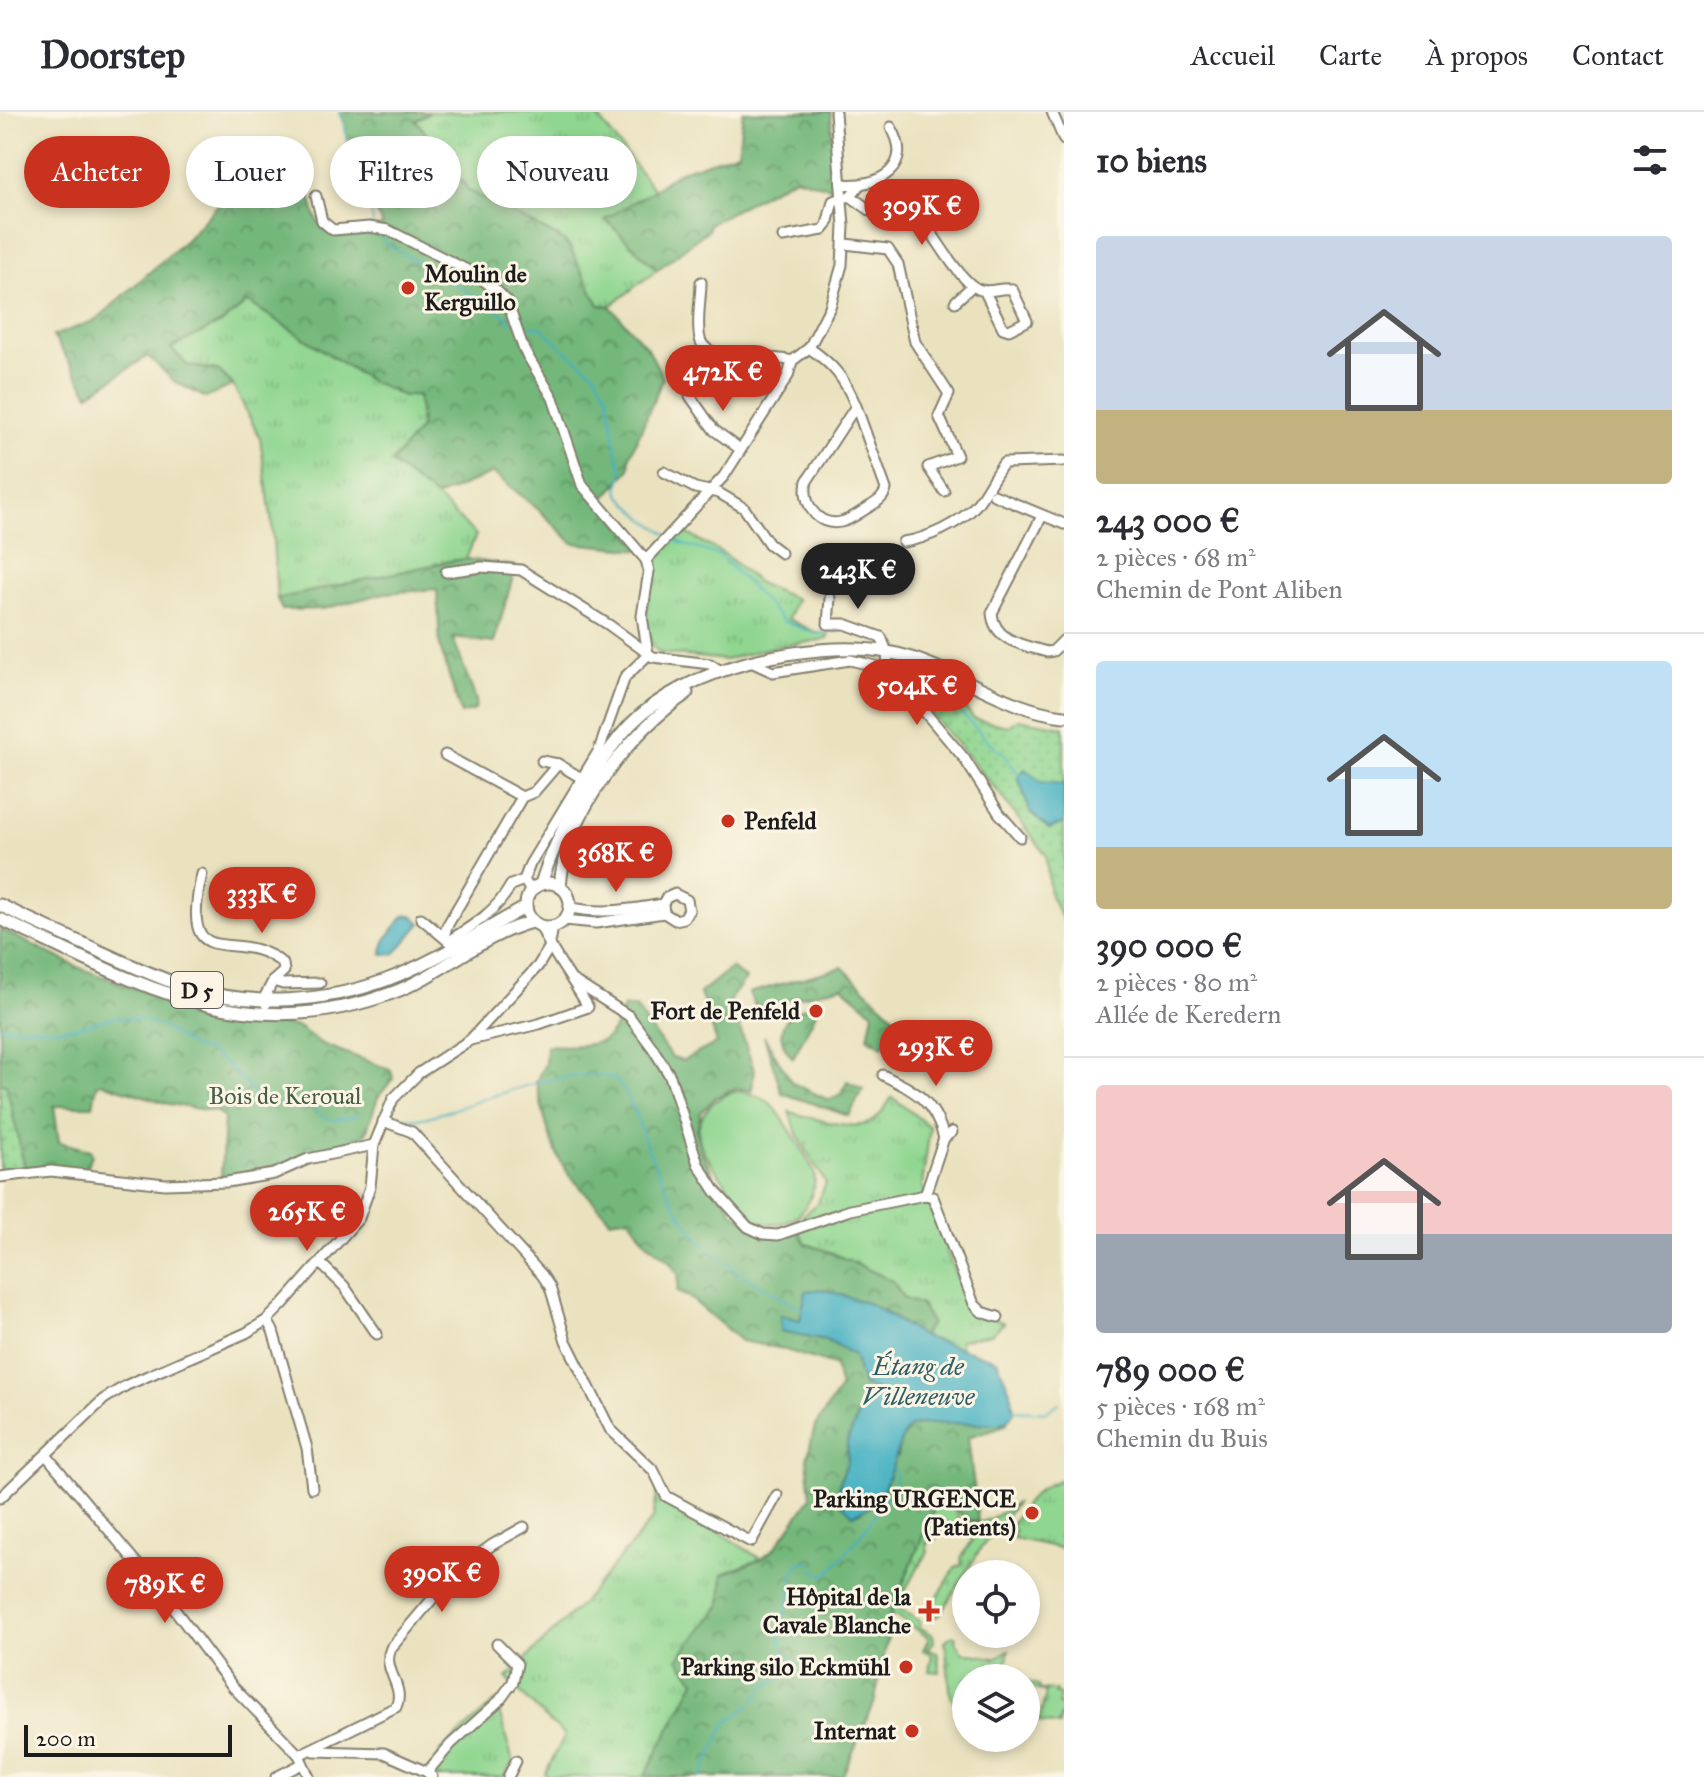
<!DOCTYPE html>
<html lang="fr">
<meta charset="utf-8">
<style>
:root{--surface:#fff;--page:#f7f7f7;--text:#2b2b33;--muted:#7c7c81;--line:#e1e1e2;--accent:#c8321e}
body{margin:0;font-family:"IM FELL Great Primer",serif;background:var(--page);color:var(--text);height:100vh;display:flex;flex-direction:column;font-size:30px;white-space:nowrap}
*{box-sizing:border-box;margin:0}
p{font-size:26px;color:var(--muted)}
.icon{flex:none;width:44px;height:44px;fill:none;stroke:currentColor;stroke-width:2;stroke-linecap:round;stroke-linejoin:round}
.map{position:relative;flex:1;overflow:hidden}
.side{display:flex;flex-direction:column;background:var(--surface);width:640px}
.side>*{flex:none}
.banner{position:absolute;left:24px;top:24px;width:760px;height:72px;display:flex;gap:16px}
.controls{position:absolute;left:952px;top:1448px;display:grid;gap:16px}
.controls a{display:grid;place-items:center;width:88px;height:88px;border-radius:50%;background:var(--surface);box-shadow:0 4px 12px #0003;font-size:40px}
.scale{position:absolute;left:24px;bottom:20px;width:208px;box-sizing:border-box;padding-left:8px;border:4px solid #1c1c1c;border-top:0;font-size:22px;line-height:28px;white-space:nowrap;color:#1c1c1c;-webkit-text-stroke:6px #fcf5e5;paint-order:stroke}
.price{position:absolute;translate:-50% -68px;padding:0 18px;border-radius:28px;background:var(--accent);color:#fff;font-size:26px;line-height:52px;filter:drop-shadow(0 2px 4px #0008)}
.price::after{content:'';position:absolute;left:50%;top:48px;width:24px;height:18px;margin-left:-12px;background:inherit;clip-path:polygon(0 0,100% 0,50% 100%)}
.price.active{background:#222;color:#fff}
ul{padding:0;list-style:none}
li{display:grid;align-content:center;gap:16px;height:424px;padding:0 32px}
li+li{border-top:2px solid var(--line)}
li span{display:grid;place-items:center;height:248px;border-radius:8px;color:#555}
li>.icon{margin-inline-start:auto}
span .icon{width:144px;height:144px;fill:#fffc;stroke-width:1}
li b{font-size:34px}
h2{display:flex;justify-content:space-between;align-items:center;height:96px;padding:0 32px;font-size:34px}
.chip{padding:0 28px;border-radius:36px;background:var(--surface);box-shadow:0 4px 12px #0003;font-size:28px;line-height:72px}
.chip.active{background:var(--accent);color:#fff}
header{display:flex;align-items:center;gap:48px;box-sizing:border-box;height:112px;padding:0 40px;background:var(--surface);border-bottom:2px solid var(--line)}
header strong{font-size:38px}
nav{display:flex;gap:44px;margin-inline-start:auto;font-size:28px}
main{display:flex;flex:1;min-height:0}
.map>svg:first-child{display:block}
.grass{fill:url(#grass-tufts);stroke:#567956;stroke-width:2}
.forest{fill:url(#forest-crowns);stroke:#486a4b;stroke-width:2}
.park{fill:url(#park-dots);stroke:#567956;stroke-width:2}
.pitch{fill:#8fd690;stroke:#567956;stroke-width:2}
.water{fill:#44b1c2;stroke:#30666f;stroke-width:2}
.lines{fill:none;stroke-linecap:round;stroke-linejoin:round}
.stream{stroke:#44b1c2;stroke-width:2}
.minor-casing{stroke:#837f6e;stroke-width:13}
.major-casing{stroke:#837f6e;stroke-width:15}
.minor{stroke:#fff;stroke-width:9}
.major{stroke:#fff;stroke-width:11}
.poi-dot{fill:#c8321e;stroke:#fcf5e5;stroke-width:3}
.labels{text-anchor:middle;stroke-width:6;stroke-linejoin:round;paint-order:stroke}
.shield{fill:#fcf5e5;stroke:#5f5d58;stroke-width:2}
.shield-label{font-size:22px;font-weight:bold;fill:#1c1c1c}
.poi-label{font-size:24px;font-weight:bold;fill:#1c1c1c;stroke:#fcf5e5;text-anchor:end}
.park-label{font-size:24px;fill:#445d45;stroke:#fcf5e5}
.water-label{font-size:26px;font-style:italic;fill:#2e5f67;stroke:#fcf5e5}
</style>
<header>
<strong>Doorstep</strong>
<nav><a>Accueil</a><a>Carte</a><a>À propos</a><a>Contact</a></nav>
</header>
<main>
<div class="map">
<svg width="1064" height="1665" viewBox="0 0 1064 1665">
<defs>
<pattern id="grass-tufts" width="24" height="20" patternUnits="userSpaceOnUse" patternTransform="scale(2)"><rect width="24" height="20" fill="#8fd690"/><path d="M3 7l-1-3M5 7V3M7 7l1-3M15 17l-1-3M17 17v-4M19 17l1-3" fill="none" stroke="#7bb77c"/></pattern>
<pattern id="forest-crowns" width="20" height="18" patternUnits="userSpaceOnUse" patternTransform="scale(2)"><rect width="20" height="18" fill="#73b77a"/><path d="M2 6a3 3 0 1 1 6 0M12 15a3 3 0 1 1 6 0" fill="none" stroke="#5e9463"/></pattern>
<pattern id="park-dots" width="8" height="8" patternUnits="userSpaceOnUse" patternTransform="scale(2)"><rect width="8" height="8" fill="#8fd690"/><path d="M2 2h.1M6 6h.1" fill="none" stroke="#7bb77c" stroke-width="1.8" stroke-linecap="round"/></pattern>
</defs>
<rect width="100%" height="100%" fill="#fcf5e5"/>
<filter id="ink" filterUnits="userSpaceOnUse"><feTurbulence type="fractalNoise" baseFrequency=".0125" numOctaves="2"/><feDisplacementMap in="SourceGraphic" scale="16" xChannelSelector="R" yChannelSelector="G"/><feConvolveMatrix kernelMatrix="1 2 1 2 8 2 1 2 1" color-interpolation-filters="sRGB"/></filter>
<filter id="wash" filterUnits="userSpaceOnUse"><feTurbulence type="fractalNoise" baseFrequency=".006" numOctaves="4" result="noise"/><feDisplacementMap in="SourceGraphic" scale="32" xChannelSelector="R" yChannelSelector="G"/><feGaussianBlur stdDeviation="1.8" result="paint"/><feColorMatrix in="noise" values="0 0 0 0 0 0 0 0 0 0 0 0 0 0 0 0 0 1.4 0 .05"/><feComposite in="paint" operator="in"/></filter>
<g filter="url(#wash)">
<rect width="100%" height="100%" fill="#eae2bf"/>
<g class="grass">
<polygon points="430,0 594,0 654,78 606,107 657,158 610,194 599,193 569,134 560,126 469,79 416,8"/>
<polygon points="248,190 369,268 403,283 418,283 421,315 392,351 436,385 476,423 466,447 450,449 277,487 272,412 260,326 233,273 218,258 188,254 170,236 223,210"/>
<path d="M684,420L726,443L758,471L796,487L788,507L817,521H829L827,527L769,536L725,548L659,541C637,519 650,475 654,447L657,439Z"/>
<path d="M892,985L930,1015L922,1073L957,1166L975,1198L1004,1211L991,1222L960,1228V1238L922,1224L931,1211L921,1193L903,1186L893,1169L830,1140L806,1132L794,1111L817,1092L826,1071L798,1024L789,1000C807,1004 848,1018 866,1012C878,1009 886,994 892,985Z"/>
<path d="M1064,1367V1402L1059,1426L1064,1427V1437L1013,1426L1015,1420L1011,1413C1024,1392 1038,1372 1064,1367Z"/>
<polygon points="657,1380 761,1447 723,1462 721,1493 679,1546 696,1568 644,1665 549,1665 545,1662 565,1623 545,1606 507,1566 583,1490 653,1407"/>
<path d="M941,1380L949,1383L959,1408C980,1418 999,1402 1017,1390L981,1436L940,1503L932,1506L927,1502L956,1455L962,1453L961,1447L973,1427L946,1411L935,1428L926,1431L928,1440L895,1494L921,1510L919,1515L933,1523L934,1530L927,1537L937,1540L940,1560L929,1559L932,1543L923,1538L929,1526L896,1503L889,1505Z"/>
<polygon points="953,1523 956,1525 955,1529 962,1540 995,1546 1009,1538 1005,1556 995,1558 997,1566 966,1566 966,1593 955,1591 951,1585 945,1529"/>
<polygon points="1026,1570 1038,1573 1041,1578 1056,1578 1055,1582 1060,1583 1058,1593 1064,1594 1064,1605 1060,1604 1059,1613 1039,1610 1046,1580 1026,1575"/>
<polygon points="496,1589 513,1650 504,1665 430,1665 440,1640"/>
</g>
<g class="forest">
<path d="M339,0H430L416,8L469,79L560,126L569,134L599,193L610,194L649,238L663,266L630,344L629,358L602,389L642,438L573,431L539,398L493,361L436,385L391,351L421,315L418,283L403,284L369,268L248,190L223,210L171,236L188,254L218,258L233,273L206,286L175,270L148,244L89,282L53,224L96,208L187,127L235,74L283,71L309,80C312,90 314,103 319,111C333,134 364,121 383,113L351,53L344,12Z"/>
<polygon points="743,0 831,0 835,77 795,65 709,112 708,118 657,158 605,107 654,78 678,60 738,40"/>
<polygon points="466,447 516,454 494,531 453,526 476,588 475,598 461,602 440,535 437,477 385,481 323,497 282,498 277,487 450,449"/>
<polygon points="0,817 82,857 198,900 298,915 322,932 391,958 393,967 378,985 366,1021 362,1024 263,1061 221,1067 224,1006 218,1000 169,992 102,971 97,973 93,994 54,994 59,1030 90,1038 92,1042 86,1060 51,1055 25,1057 6,972 0,971"/>
<polygon points="842,855 898,908 883,934 868,926 873,900 842,874 756,896 749,881"/>
<path d="M731,856L746,867L730,887L754,958L752,979L738,976L716,985L701,1000L697,1018L699,1035L732,1099L763,1122L797,1117L806,1132L830,1140L893,1169L903,1186L920,1193L931,1211L922,1224L882,1198L803,1202L800,1208L781,1203V1219L826,1228L855,1243L863,1274L875,1278L872,1289L847,1330L848,1348L840,1370L897,1345C899,1335 899,1322 909,1316C920,1308 982,1312 999,1312L1008,1308L1006,1313L968,1325L978,1410C959,1407 956,1398 950,1381H941L889,1505L890,1515L874,1592L842,1665H644L695,1569L678,1546L721,1493L723,1462L761,1447L775,1436L811,1385L807,1347L815,1314L841,1275L834,1253L779,1236L741,1229L689,1185L677,1180L679,1164L669,1149L646,1130L629,1105L610,1108C596,1089 576,1074 564,1055C548,1030 543,997 536,969L545,952L546,933C561,934 590,935 604,928C614,922 619,904 624,895L636,896L671,945L682,949L717,931L700,881Z"/>
<path d="M806,895L818,897L793,946C773,924 780,905 806,895Z"/>
<polygon points="764,924 792,971 829,988 841,982 847,969 863,977 849,1004 782,981"/>
</g>
<g class="park">
<polygon points="948,576 974,607 1008,614 1018,607 1064,615 1064,810 1050,784 1046,743 995,676 929,599"/>
<polygon points="0,972 6,972 25,1057 0,1062"/>
</g>
<path class="pitch" d="M738,979C749,981 764,984 772,993C780,1001 812,1051 814,1061C817,1075 809,1091 800,1101C789,1113 769,1115 755,1107C743,1101 735,1085 728,1074C719,1061 706,1047 701,1033C691,1006 714,984 738,979Z"/>
<g class="water">
<polygon points="1025,657 1041,670 1064,672 1064,711 1049,717 1030,700 1018,665"/>
<path d="M412,803L421,811L395,842H382C382,828 395,815 404,804Z"/>
<path d="M823,1177L870,1192L922,1224L997,1248L1012,1284L1014,1300L1008,1308L999,1312C982,1312 925,1309 912,1314C896,1321 893,1377 870,1395C865,1398 858,1400 853,1403L837,1387L840,1370L848,1348L847,1330L861,1296L872,1289L875,1278L863,1274L854,1243L826,1228L781,1219L780,1203L800,1208L806,1179Z"/>
</g>
<g class="lines">
<g class="stream">
<polyline points="339,0 344,12 351,53 359,63 371,94 373,112"/>
<polyline points="378,121 388,133 482,188 507,205 510,211"/>
<polyline points="519,215 541,215 566,239 594,260 608,284 617,342 623,361 618,377 619,382 641,404 667,422"/>
<polyline points="672,426 683,432 721,444 783,509 817,522 838,520"/>
<polyline points="952,592 996,637 1005,642 1009,651 1020,662"/>
<path d="M0,914L55,917L74,916L115,905L144,908L161,914L192,935L207,939L230,955L255,983L276,990L313,994C324,1012 337,1009 356,1004"/>
<path d="M405,1005L418,1007L435,1003C488,988 559,954 613,966C633,982 638,1014 648,1037C660,1063 671,1090 688,1113C714,1150 762,1176 802,1196"/>
<polyline points="1013,1298 1046,1300 1059,1291"/>
<path d="M701,1665L726,1611L750,1593L766,1573L782,1565L793,1554L792,1548C762,1520 797,1494 791,1464L799,1451L807,1449L812,1452L814,1459L821,1463L829,1461L866,1416L894,1374L896,1364L894,1355"/>
</g>
</g>
</g>
<g filter="url(#ink)">
<g class="lines">
<defs>
<g id="minor">
<polyline points="1052,0 1064,28"/>
<path d="M841,72C879,76 915,55 891,15"/>
<polyline points="316,84 322,109 333,118 369,115 388,118 475,162 496,178 507,189 524,238 553,286 582,373 646,448"/>
<path d="M850,84L881,106L914,101L920,104C933,121 962,174 981,178C991,181 1001,175 1012,177L1027,209L1009,218L1003,216L985,180"/>
<polyline points="783,125 823,118 827,113 833,89 850,84 859,74"/>
<polyline points="845,132 888,137 898,152 915,230 949,282 939,304 957,344 928,355 944,379"/>
<path d="M701,170C701,187 696,210 700,227C707,254 770,241 792,249"/>
<polyline points="955,190 971,175"/>
<path d="M809,236C833,252 845,267 856,294L807,369C802,390 816,415 841,410C851,408 860,400 869,395C877,390 884,386 886,377L856,294"/>
<polyline points="690,284 714,318 740,337"/>
<polyline points="664,360 695,376 719,381 744,396 769,432 781,441"/>
<polyline points="994,383 1064,412"/>
<path d="M1042,404L992,501C994,529 1023,533 1047,540L1053,539L1064,528"/>
<path d="M903,430C926,427 960,412 976,393C987,380 993,364 1004,351L1064,349"/>
<polyline points="646,448 724,364 788,264 792,249 809,236 830,195 842,153 844,114 835,0"/>
<polyline points="646,448 649,459 642,504 648,543"/>
<polyline points="446,460 482,455 521,458 609,513 653,545 710,552 721,559"/>
<polyline points="830,486 828,512 845,512 881,525 887,540 888,557 964,646 999,701 1020,725"/>
<polyline points="753,551 773,560 850,548 888,557"/>
<polyline points="445,643 522,685"/>
<polyline points="542,649 558,652"/>
<path d="M202,762C177,869 238,811 283,852L284,859L273,869L263,888L266,892"/>
<polyline points="524,768 530,752 599,638 625,565 648,543"/>
<polyline points="524,768 531,779"/>
<path d="M570,796C603,802 630,798 663,792L666,786L675,782L687,788L689,798L684,806L675,808L664,801L663,792"/>
<path d="M421,806L448,829C473,814 497,799 511,773L524,768"/>
<polyline points="564,808 596,811 664,801"/>
<polyline points="444,825 447,814 522,685 534,680 558,652 583,667"/>
<polyline points="273,869 283,872 320,871"/>
<polyline points="574,869 629,904 652,935 670,964 698,1052 716,1080 748,1115 763,1122 778,1123 850,1098 925,1083 933,1085 974,1192 982,1200 998,1205"/>
<path d="M470,928L539,912L588,895C573,867 553,844 541,815"/>
<path d="M883,963C915,979 934,988 944,1026"/>
<polyline points="383,1009 412,1020 542,1163 550,1175 566,1229 610,1317 654,1359 666,1384 751,1430 777,1383"/>
<polyline points="0,1065 51,1059 165,1072 227,1070 274,1062 308,1047 374,1033"/>
<polyline points="925,1083 944,1026 952,1020"/>
<polyline points="320,1151 344,1174 377,1222"/>
<polyline points="267,1208 273,1219 307,1336 312,1376"/>
<polyline points="46,1343 169,1490 233,1575 299,1643 309,1665"/>
<polyline points="0,1386 104,1287 127,1273 246,1221 267,1208 283,1192 359,1106 370,1075 374,1033 393,987 419,961 470,928 538,854 549,836 553,815"/>
<polyline points="314,1639 384,1641 427,1660 432,1665"/>
<path d="M299,1643L396,1595C406,1574 381,1558 391,1536L455,1460L492,1433L524,1415"/>
<polyline points="427,1660 451,1632 500,1588 513,1570 517,1552 497,1532"/>
<polyline points="276,1665 302,1652"/>
<polyline points="508,1665 516,1649"/>
</g>
<g id="major">
<circle cx="548" cy="793" r="22"/>
<path d="M541,772C555,726 596,649 630,613C685,555 810,527 887,540C950,551 1000,597 1064,604"/>
<path d="M560,775C565,702 628,622 687,581"/>
<path d="M0,793C29,808 59,820 88,834C121,849 155,865 189,876C252,895 324,891 386,868C434,850 480,820 526,795"/>
<path d="M0,807C134,869 240,937 392,881C441,863 481,823 532,810"/>
</g>
</defs>
<use href="#minor" class="minor-casing"/>
<use href="#major" class="major-casing"/>
<use href="#minor" class="minor"/>
<use href="#major" class="major"/>
</g>
</g>
<g class="poi-dot">
<circle cx="408" cy="176" r="8"/>
<circle cx="728" cy="709" r="8"/>
<circle cx="816" cy="899" r="8"/>
<circle cx="1032" cy="1401" r="8"/>
<path d="M925 1487h8v8h8v8h-8v8h-8v-8h-8v-8h8z"/>
<circle cx="906" cy="1555" r="8"/>
<circle cx="912" cy="1619" r="8"/>
</g>
<g class="labels">
<rect class="shield" x="171" y="860" width="52" height="36" rx="6"/>
<g class="shield-label">
<text x="197" y="886">D 5</text>
</g>
<g class="poi-label">
<text x="424" y="170" text-anchor="start">Moulin de<tspan x="424" dy="28">Kerguillo</tspan></text>
<text x="744" y="717" text-anchor="start">Penfeld</text>
<text x="800" y="907">Fort de Penfeld</text>
<text x="1016" y="1395">Parking URGENCE<tspan x="1016" dy="28">(Patients)</tspan></text>
<text x="911" y="1493">Hôpital de la<tspan x="911" dy="28">Cavale Blanche</tspan></text>
<text x="890" y="1563">Parking silo Eckmühl</text>
<text x="896" y="1627">Internat</text>
</g>
<g class="park-label">
<text x="285" y="992">Bois de Keroual</text>
</g>
<g class="water-label">
<text x="918" y="1263">Étang de<tspan x="918" dy="30">Villeneuve</tspan></text>
</g>
</g>
</svg>
<div class="controls">
<a><svg class="icon" aria-label="locate" viewBox="0 0 24 24"><circle cx="12" cy="12" r="6"/><path d="M12 2v4M12 18v4M2 12h4M18 12h4"/></svg></a>
<a><svg class="icon" aria-label="layers" viewBox="0 0 24 24"><path d="M12 4l9 5-9 5-9-5zM3 14l9 5 9-5"/></svg></a>
</div>
<div class="scale">200 m</div>
<b class="price" style="left:922px;top:135px">309K €</b>
<b class="price" style="left:723px;top:301px">472K €</b>
<b class="price active" style="left:858px;top:499px">243K €</b>
<b class="price" style="left:917px;top:615px">504K €</b>
<b class="price" style="left:616px;top:782px">368K €</b>
<b class="price" style="left:262px;top:823px">333K €</b>
<b class="price" style="left:936px;top:976px">293K €</b>
<b class="price" style="left:307px;top:1141px">265K €</b>
<b class="price" style="left:442px;top:1502px">390K €</b>
<b class="price" style="left:165px;top:1513px">789K €</b>
<div class="banner">
<a class="chip active">Acheter</a>
<a class="chip">Louer</a>
<a class="chip">Filtres</a>
<a class="chip">Nouveau</a>
</div>
</div>
<section class="side">
<h2>10 biens<svg class="icon" aria-label="filters" viewBox="0 0 24 24"><path d="M4 7h16M4 17h16"/><circle cx="9" cy="7" r="2"/><circle cx="15" cy="17" r="2"/></svg></h2>
<ul>
<li><span style="background:linear-gradient(#c9d6e8 70%,#c2b280 0)"><svg class="icon" aria-label="home" viewBox="0 0 24 24"><path d="M3 11l9-7 9 7M6 9v11h12V9"/></svg></span><div><b>243 000 €</b><p>2 pièces · 68 m²</p><p>Chemin de Pont Aliben</p></div></li>
<li><span style="background:linear-gradient(#bfe0f5 75%,#c2b280 0)"><svg class="icon" aria-label="home" viewBox="0 0 24 24"><path d="M3 11l9-7 9 7M6 9v11h12V9"/></svg></span><div><b>390 000 €</b><p>2 pièces · 80 m²</p><p>Allée de Keredern</p></div></li>
<li><span style="background:linear-gradient(#f6c9c9 60%,#9aa5b1 0)"><svg class="icon" aria-label="home" viewBox="0 0 24 24"><path d="M3 11l9-7 9 7M6 9v11h12V9"/></svg></span><div><b>789 000 €</b><p>5 pièces · 168 m²</p><p>Chemin du Buis</p></div></li>
</ul>
</section>
</main>
